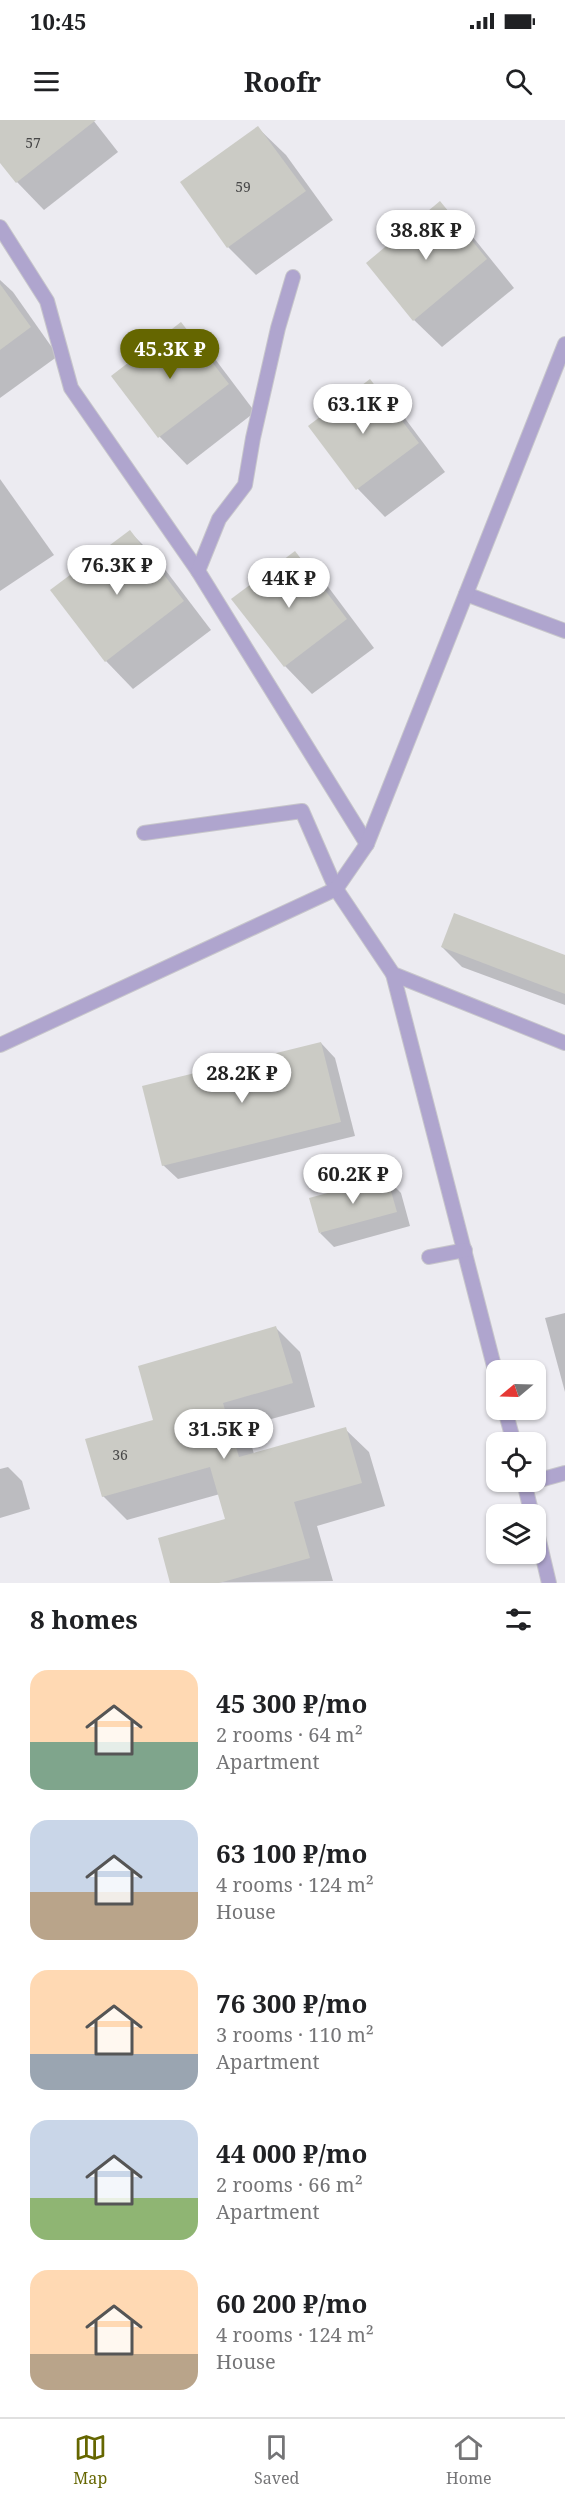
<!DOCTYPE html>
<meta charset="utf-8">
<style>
:root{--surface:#fff;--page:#f6f6f6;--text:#202124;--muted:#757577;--line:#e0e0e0;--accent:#656600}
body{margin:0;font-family:"Noto Serif",serif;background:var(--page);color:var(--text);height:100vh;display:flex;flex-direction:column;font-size:22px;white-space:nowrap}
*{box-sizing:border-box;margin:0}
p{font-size:20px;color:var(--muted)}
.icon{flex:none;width:33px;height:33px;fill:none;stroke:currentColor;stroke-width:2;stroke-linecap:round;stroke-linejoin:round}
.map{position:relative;height:1463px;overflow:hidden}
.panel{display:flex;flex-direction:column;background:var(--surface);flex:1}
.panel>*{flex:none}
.needle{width:39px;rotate:251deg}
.tools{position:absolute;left:486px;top:1240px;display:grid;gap:12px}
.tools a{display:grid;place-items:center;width:60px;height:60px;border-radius:12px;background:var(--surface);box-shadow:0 2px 4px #0004;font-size:30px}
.price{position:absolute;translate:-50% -51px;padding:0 14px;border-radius:21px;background:#fff;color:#222;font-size:20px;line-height:39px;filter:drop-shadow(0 2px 3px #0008)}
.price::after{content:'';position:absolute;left:50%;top:36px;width:18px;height:14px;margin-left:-9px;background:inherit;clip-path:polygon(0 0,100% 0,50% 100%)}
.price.active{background:var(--accent);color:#fff}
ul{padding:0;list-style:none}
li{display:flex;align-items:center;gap:18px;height:150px;padding:0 30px}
li span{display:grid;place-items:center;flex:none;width:168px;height:120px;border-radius:18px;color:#555}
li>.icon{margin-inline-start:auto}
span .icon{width:72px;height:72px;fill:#fffc;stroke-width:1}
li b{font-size:26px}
h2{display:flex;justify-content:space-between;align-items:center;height:72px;padding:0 30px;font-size:26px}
.status{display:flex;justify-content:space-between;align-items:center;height:42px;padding:0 30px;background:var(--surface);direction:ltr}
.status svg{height:16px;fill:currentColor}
header{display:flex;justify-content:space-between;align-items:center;height:78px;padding:0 30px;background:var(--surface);font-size:27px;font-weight:700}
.menu{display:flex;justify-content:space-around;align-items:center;height:84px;border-top:2px solid var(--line);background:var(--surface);font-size:16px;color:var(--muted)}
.menu a{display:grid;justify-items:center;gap:3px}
.menu .active{color:var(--accent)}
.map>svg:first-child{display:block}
.shadow{fill:#0003}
.building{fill:#cbcbc5}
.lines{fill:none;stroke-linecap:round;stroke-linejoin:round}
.service-casing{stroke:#c7c6cb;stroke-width:16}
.service{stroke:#afa5ce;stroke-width:14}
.labels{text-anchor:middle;stroke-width:4.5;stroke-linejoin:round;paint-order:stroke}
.number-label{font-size:14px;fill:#484848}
</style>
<div class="status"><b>10:45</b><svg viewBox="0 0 49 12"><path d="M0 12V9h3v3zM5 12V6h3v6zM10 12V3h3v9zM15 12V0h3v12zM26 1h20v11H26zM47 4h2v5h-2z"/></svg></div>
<header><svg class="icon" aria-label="menu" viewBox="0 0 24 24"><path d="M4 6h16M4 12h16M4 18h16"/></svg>Roofr<svg class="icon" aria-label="search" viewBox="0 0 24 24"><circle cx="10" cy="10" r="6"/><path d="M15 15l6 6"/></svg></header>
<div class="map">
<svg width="565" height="1463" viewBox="0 0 565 1463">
<rect width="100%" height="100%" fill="#ecebf1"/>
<g class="shadow">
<polygon points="0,0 93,0 118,32 44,90 17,62 0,41"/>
<polygon points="258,8 286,35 333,100 256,155 228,127"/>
<polygon points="440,83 468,111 514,168 442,227 414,200"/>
<polygon points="0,160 13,172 58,236 0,278"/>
<polygon points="181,204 209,231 255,292 187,345 160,317 113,256"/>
<polygon points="370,261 398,289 445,352 385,397 358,369 310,306"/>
<polygon points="0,359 54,435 0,471"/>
<polygon points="130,412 157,439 211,510 133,569 106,541"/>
<polygon points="295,433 323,460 374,528 312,574 285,546 233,479"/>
<polygon points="442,827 565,836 565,885 462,847"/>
<polygon points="321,923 335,938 355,1016 178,1059 163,1045"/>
<polygon points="387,1059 401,1073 410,1106 334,1127 320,1113"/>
<polygon points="565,1193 565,1272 545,1198"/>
<polygon points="276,1208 300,1232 315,1287 246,1306 254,1334 345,1309 369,1332 385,1386 317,1406 333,1461 172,1463 227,1400 220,1374 127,1400 103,1376 155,1301"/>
<polygon points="8,1347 22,1361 30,1389 0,1398 0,1349"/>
</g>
<g class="building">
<polygon points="0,0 96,0 16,63 0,43"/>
<polygon points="258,6 306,71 227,128 180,62"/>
<polygon points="440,81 487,139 413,201 366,143"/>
<polygon points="0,164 31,207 0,230"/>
<polygon points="181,202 229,264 158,318 111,256"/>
<polygon points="370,259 419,323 356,370 308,306"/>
<polygon points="130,410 184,481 105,542 50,470"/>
<polygon points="295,431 347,499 284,547 231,479"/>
<polygon points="454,793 565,835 565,874 441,827"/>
<polygon points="321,922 341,1002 162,1046 142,966"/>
<polygon points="387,1057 397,1092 319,1113 309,1078"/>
<polygon points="276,1206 293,1263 223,1283 239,1337 346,1307 362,1363 294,1382 310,1438 219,1463 170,1463 158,1418 225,1399 210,1347 102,1377 85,1319 153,1300 138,1246"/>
</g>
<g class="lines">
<defs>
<g id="service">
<polyline points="0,107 47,181 71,268 198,451 367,724"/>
<polyline points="198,451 219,399 245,365 253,318 278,208 293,157"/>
<polyline points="466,474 565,511"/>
<polyline points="144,713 302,691 336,769 393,854 565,923"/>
<polyline points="393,854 496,1254"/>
<polyline points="0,925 336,769 367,724 565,224"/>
<polyline points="429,1137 465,1130"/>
<polyline points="505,1290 514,1323"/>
<polyline points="536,1361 565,1353"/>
<polyline points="524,1362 532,1395"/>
<polyline points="536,1408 549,1463"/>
</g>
</defs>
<use href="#service" class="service-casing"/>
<use href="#service" class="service"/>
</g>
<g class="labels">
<g class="number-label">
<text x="33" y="28">57</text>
<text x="243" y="72">59</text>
<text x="120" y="1340">36</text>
</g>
</g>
</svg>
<div class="tools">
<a><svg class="needle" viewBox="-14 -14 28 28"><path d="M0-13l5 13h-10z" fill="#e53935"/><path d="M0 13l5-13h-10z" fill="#757577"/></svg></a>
<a><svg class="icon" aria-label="locate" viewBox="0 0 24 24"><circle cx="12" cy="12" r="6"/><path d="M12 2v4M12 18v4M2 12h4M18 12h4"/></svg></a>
<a><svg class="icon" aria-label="layers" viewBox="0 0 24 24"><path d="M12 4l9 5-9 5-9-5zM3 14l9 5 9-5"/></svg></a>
</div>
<b class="price" style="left:426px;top:141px">38.8K ₽</b>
<b class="price active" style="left:170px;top:260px">45.3K ₽</b>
<b class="price" style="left:363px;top:315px">63.1K ₽</b>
<b class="price" style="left:117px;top:476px">76.3K ₽</b>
<b class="price" style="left:289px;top:489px">44K ₽</b>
<b class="price" style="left:242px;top:984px">28.2K ₽</b>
<b class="price" style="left:353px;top:1085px">60.2K ₽</b>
<b class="price" style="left:224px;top:1340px">31.5K ₽</b>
</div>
<section class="panel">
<h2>8 homes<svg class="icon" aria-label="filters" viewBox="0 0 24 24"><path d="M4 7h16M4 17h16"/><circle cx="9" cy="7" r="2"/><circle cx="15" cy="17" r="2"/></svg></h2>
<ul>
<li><span style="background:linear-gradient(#ffd9b3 60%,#7fa58c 0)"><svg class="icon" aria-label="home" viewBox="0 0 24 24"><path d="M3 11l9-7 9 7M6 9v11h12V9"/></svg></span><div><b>45 300 ₽/mo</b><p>2 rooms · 64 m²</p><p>Apartment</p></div></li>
<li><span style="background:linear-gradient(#c9d6e8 60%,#b9a48a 0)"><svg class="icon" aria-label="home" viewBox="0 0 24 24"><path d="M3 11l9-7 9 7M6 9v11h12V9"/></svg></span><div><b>63 100 ₽/mo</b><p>4 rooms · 124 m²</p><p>House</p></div></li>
<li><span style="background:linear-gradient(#ffd9b3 70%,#9aa5b1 0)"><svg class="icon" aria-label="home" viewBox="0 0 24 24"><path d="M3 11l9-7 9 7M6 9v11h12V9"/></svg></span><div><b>76 300 ₽/mo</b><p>3 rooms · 110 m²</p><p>Apartment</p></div></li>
<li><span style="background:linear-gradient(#c9d6e8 65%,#8fb573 0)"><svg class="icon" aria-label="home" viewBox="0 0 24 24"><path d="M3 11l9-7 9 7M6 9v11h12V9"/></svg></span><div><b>44 000 ₽/mo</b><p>2 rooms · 66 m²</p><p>Apartment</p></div></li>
<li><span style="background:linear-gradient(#ffd9b3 70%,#b9a48a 0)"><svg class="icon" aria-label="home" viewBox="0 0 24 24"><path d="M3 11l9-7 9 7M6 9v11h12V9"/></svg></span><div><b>60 200 ₽/mo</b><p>4 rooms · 124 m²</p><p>House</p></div></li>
</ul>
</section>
<nav class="menu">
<a class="active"><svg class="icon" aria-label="map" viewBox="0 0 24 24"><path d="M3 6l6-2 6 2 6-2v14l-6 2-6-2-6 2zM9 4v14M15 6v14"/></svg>Map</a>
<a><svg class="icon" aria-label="saved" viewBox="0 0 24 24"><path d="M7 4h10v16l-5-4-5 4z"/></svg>Saved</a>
<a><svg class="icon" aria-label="home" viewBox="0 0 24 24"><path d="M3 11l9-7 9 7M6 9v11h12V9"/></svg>Home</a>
</nav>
